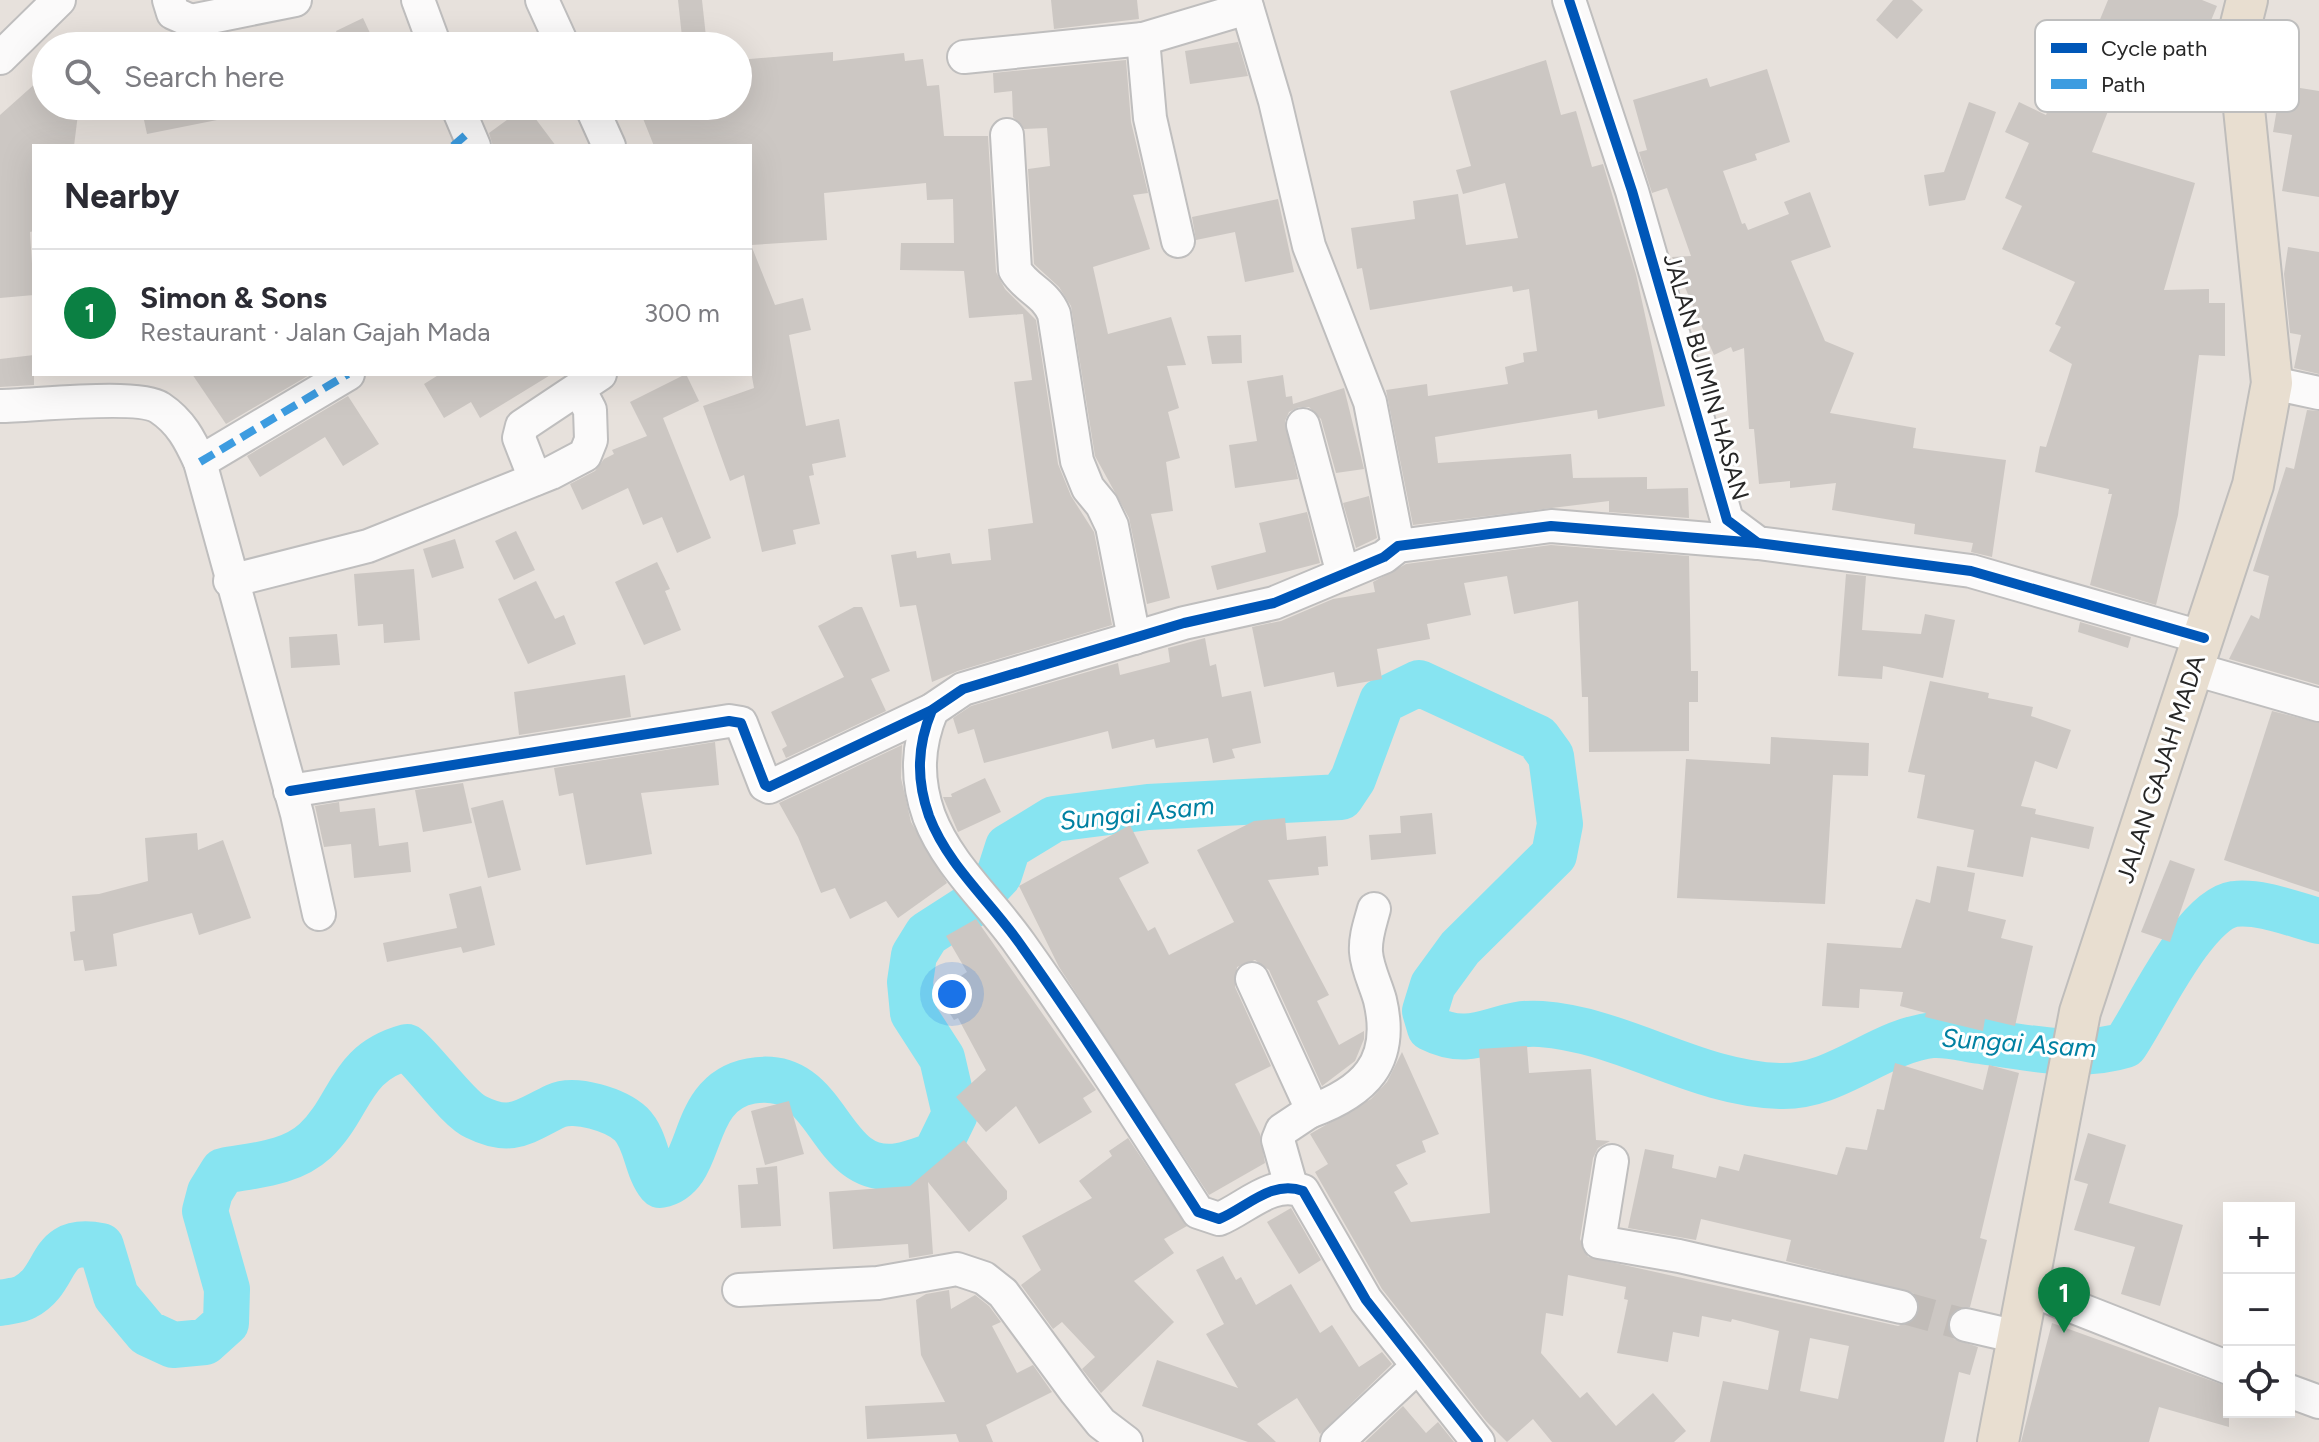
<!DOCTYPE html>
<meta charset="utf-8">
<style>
body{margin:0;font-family:Figtree,sans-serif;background:#f7f7f7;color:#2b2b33}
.controls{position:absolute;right:24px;bottom:24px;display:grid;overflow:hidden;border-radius:0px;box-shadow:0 8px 32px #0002}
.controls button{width:72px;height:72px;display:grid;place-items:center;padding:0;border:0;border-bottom:2px solid #e1e1e2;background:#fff;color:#2b2b33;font:40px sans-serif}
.you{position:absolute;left:952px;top:994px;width:28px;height:28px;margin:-20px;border:6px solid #fff;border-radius:50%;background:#1a73e8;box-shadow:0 0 0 12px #1a73e833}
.badge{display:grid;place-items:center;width:52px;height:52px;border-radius:50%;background:#0b8043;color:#fff;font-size:26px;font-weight:700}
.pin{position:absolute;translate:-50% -66px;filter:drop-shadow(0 2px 4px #0008)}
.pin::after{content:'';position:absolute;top:42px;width:28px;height:24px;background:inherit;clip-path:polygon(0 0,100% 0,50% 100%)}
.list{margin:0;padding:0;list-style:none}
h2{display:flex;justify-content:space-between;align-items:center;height:104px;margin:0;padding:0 32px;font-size:34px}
h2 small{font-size:26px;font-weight:400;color:#7c7c81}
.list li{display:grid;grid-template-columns:52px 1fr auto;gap:24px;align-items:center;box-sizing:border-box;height:128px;padding:0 32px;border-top:2px solid #e1e1e2}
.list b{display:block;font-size:30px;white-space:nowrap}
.list p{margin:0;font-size:26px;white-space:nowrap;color:#7c7c81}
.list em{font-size:26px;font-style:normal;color:#7c7c81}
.icon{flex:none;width:44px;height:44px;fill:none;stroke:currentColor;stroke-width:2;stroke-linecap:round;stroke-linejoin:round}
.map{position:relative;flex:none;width:2319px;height:1442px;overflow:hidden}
.search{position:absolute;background:#fff;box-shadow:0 8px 32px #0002;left:32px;top:32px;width:720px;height:88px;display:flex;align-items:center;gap:20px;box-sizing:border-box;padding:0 28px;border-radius:44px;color:#7c7c81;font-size:30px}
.panel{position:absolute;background:#fff;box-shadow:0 8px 32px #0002;left:32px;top:144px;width:720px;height:232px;border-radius:0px}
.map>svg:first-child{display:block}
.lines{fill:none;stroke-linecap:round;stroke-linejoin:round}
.river{stroke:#87e4f1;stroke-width:46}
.building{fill:#ccc7c3;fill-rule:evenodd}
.minor-tunnel{stroke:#c1bcb8;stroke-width:32;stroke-dasharray:32 16;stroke-linecap:butt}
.minor-casing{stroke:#bfbebe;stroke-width:36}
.major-casing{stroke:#bfbdbb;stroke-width:44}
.minor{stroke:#fbfafa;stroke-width:32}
.major{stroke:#e8ded0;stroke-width:40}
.quiet{stroke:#3d9ce0;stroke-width:8;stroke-dasharray:16 8;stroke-linecap:butt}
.cycleway-casing{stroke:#fff;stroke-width:15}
.cycleway{stroke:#0057b8;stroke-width:10}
.labels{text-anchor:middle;stroke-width:6;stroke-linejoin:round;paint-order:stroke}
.street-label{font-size:24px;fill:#272727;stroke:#fff}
.water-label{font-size:26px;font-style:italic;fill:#0181a2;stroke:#fff}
.key{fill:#fff;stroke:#bebebe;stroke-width:2}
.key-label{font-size:22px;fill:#272727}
</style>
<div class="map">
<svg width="2319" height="1442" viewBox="0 0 2319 1442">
<rect width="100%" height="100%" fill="#e7e1dc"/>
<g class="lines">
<path class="river" d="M0,1303C8,1301 18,1301 25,1297C61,1278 46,1235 101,1246L116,1296L147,1333L173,1345L205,1342L226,1323L227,1289L205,1211L210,1192L223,1171C254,1165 290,1164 315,1141C352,1106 348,1063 407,1047C426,1063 458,1109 476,1117C512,1135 524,1121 556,1106C575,1097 616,1110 631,1124C647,1140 646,1168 660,1185C707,1176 686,1093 751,1081C832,1066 825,1178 899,1166C911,1164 923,1159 935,1155L955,1114L942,1058L913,1013L910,982L914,955L927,934L969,907L999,875L1008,847L1054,819L1148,807L1341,797L1353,779L1382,701L1419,683L1538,738L1551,756L1560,824L1554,855L1460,948L1433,985L1425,1011L1430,1028C1475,1051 1497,1020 1541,1024C1624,1030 1696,1084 1780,1086C1836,1088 1879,1041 1933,1035C1948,1034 1966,1039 1981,1041C2027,1048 2080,1059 2125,1045C2147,1013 2194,910 2234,904C2262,901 2292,914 2319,921"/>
</g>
<g class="building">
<polygon points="678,0 702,0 707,46 683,46"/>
<polygon points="1051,0 1137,0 1139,19 1054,29"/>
<polygon points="1893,0 1912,0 1923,10 1897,39 1876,20"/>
<polygon points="2108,0 2202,0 2217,6 2205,35 2177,24 2159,68 2116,49 2099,96 2112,101 2092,152 2195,183 2164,290 2209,289 2209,303 2225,303 2225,356 2199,355 2178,515 2156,605 2090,585 2112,494 2108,494 2109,489 2035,472 2040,446 2046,447 2072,364 2049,351 2061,327 2055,324 2075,282 2002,249 2022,206 2005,198 2029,143 2005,132 2019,102 2046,115 2063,69 2048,63 2057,40 2087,51"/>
<polygon points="363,18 376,46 343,46 336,31"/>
<polygon points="1238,42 1248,76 1190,84 1185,51"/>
<polygon points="833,52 833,61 904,53 905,61 923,59 927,86 939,85 944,136 988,136 996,272 1005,289 1036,320 1058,464 1071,496 1094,532 1112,625 958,671 932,682 916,605 900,607 891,555 916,551 917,558 950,553 952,564 991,560 988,529 1033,523 1014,382 1032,380 1023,314 969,318 964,271 900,270 901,243 954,243 953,199 927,200 926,183 824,193 827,240 751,245 775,305 803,298 811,330 789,335 806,426 839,419 846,457 812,464 814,475 809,476 820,524 793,530 796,544 762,552 744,475 730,481 703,406 754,388 750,366 750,146 654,146 638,106 738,106 738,60"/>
<polygon points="1126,60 1131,122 1148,193 1133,195 1150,249 1093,267 1108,334 1171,317 1186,365 1167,366 1179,408 1168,412 1180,458 1166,462 1173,511 1151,514 1170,598 1147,604 1129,518 1095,456 1071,306 1059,287 1034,264 1028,169 1050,166 1047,128 1024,129 1013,117 1012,91 994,93 993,73"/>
<polygon points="1546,60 1561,115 1576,111 1592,167 1603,164 1636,274 1665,406 1598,419 1597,410 1435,437 1438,463 1571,454 1573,478 1647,477 1647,489 1688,488 1689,518 1609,512 1609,501 1413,525 1386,390 1427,384 1428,396 1508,384 1505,367 1524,362 1523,353 1537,351 1529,289 1513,292 1512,286 1370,310 1362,268 1357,269 1351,228 1415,219 1413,201 1458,194 1466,245 1518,238 1505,183 1463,194 1456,170 1471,166 1450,91"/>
<polygon points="1767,69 1790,142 1755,154 1757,160 1723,171 1742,224 1745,223 1748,230 1789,214 1784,202 1810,192 1831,247 1791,261 1825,341 1854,353 1830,413 1916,428 1913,448 2006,460 1992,557 1971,552 1973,543 1914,534 1915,524 1832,510 1836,483 1790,488 1790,481 1759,484 1754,429 1749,429 1744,348 1733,352 1731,347 1714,355 1672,257 1691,256 1667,188 1652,193 1639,152 1647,150 1633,100 1707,78 1710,87"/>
<polygon points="46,74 46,106 73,106 78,114 74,146 34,146 34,231 30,232 34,295 0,298 0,115"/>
<polygon points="2281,85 2319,91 2319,197 2282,191 2292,135 2273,132"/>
<polygon points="1969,102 1996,112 1965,200 1929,206 1924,175 1944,172"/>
<polygon points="141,106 236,106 237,116 147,134"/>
<polygon points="526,106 556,146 493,146 489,133"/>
<polygon points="1278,199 1294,272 1245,282 1235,232 1196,240 1192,217"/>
<polygon points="2288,247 2319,252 2319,374 2294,368 2301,335 2290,333 2284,274"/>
<polygon points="1241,335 1242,363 1212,364 1207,336"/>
<polygon points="34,355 34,385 0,387 0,359"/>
<polygon points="192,374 311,374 226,424"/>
<polygon points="440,374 552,374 480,418 471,402 444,418 424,384"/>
<polygon points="686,374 699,401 663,418 711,538 677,553 662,517 643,525 628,488 582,510 570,484 595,471 604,459 614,454 612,450 647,436 630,402"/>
<polygon points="1283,375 1286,397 1292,396 1293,404 1344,388 1364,469 1336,473 1321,419 1309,407 1299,407 1289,412 1285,421 1298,479 1235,488 1229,445 1257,441 1247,381"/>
<polygon points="348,396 379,444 343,466 325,437 260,477 247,456"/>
<polygon points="2307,410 2319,411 2319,685 2229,659 2251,615 2259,619 2269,576 2253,571 2286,467 2294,469"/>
<polygon points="1369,496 1377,538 1356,548 1343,503"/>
<polygon points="1307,512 1320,563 1217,590 1211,566 1266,552 1259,523"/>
<polygon points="516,531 535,570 514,580 495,541"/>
<polygon points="455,539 464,568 432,578 423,549"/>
<polygon points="1551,545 1689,556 1691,671 1698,671 1698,702 1689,702 1689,751 1589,752 1588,697 1582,697 1578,601 1514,614 1507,576 1464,583 1471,615 1427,624 1430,639 1377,649 1382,679 1337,687 1334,672 1264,687 1252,627 1281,621 1333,599 1375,592 1373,582 1406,564"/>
<polygon points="657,562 670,589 665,591 681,630 644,645 615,582"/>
<polygon points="414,569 420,640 384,643 383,624 358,626 354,574"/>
<polygon points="1846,574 1866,576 1862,630 1921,634 1925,614 1955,620 1943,678 1883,666 1882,679 1838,676"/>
<polygon points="536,581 555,619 564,615 576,644 528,664 498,599"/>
<polygon points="854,607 862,607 890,671 871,679 886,711 786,758 782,749 787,746 771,712 844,677 818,626"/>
<polygon points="2080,622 2131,637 2128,648 2078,632"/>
<polygon points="337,634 340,665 291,668 289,637"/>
<polygon points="1205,638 1210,666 1216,664 1222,697 1251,691 1261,743 1232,749 1235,758 1213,763 1208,738 1156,748 1154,739 1112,749 1108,731 984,763 974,729 958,734 953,718 971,706 1118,663 1120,675 1170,662 1168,648"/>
<polygon points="625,675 631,717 519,735 514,692"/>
<polygon points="1930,681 1989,693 1988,698 2033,707 2031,716 2071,730 2057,769 2035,761 2021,806 2036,809 2035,814 2094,827 2089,849 2031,837 2023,877 1967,867 1974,830 1917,818 1925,775 1908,772"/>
<polygon points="2272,711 2319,723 2319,892 2224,860"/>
<polygon points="1771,737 1869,743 1868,776 1833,775 1825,904 1677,898 1686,759 1770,764"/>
<polygon points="715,742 719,785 641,793 652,854 586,865 573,793 559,796 554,768"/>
<polygon points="902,745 901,778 911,822 947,883 898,918 886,901 850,919 835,888 821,893 798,837 779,803"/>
<polygon points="985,778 1001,812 958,832 943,797 952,797 951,794"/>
<polygon points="463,783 472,823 423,832 415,790"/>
<polygon points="503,800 521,870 488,878 471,808"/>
<polygon points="339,802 340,812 375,808 379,846 408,842 411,872 354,878 351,844 324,847 315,806"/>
<polygon points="1432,813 1436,854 1371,860 1369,835 1401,833 1400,816"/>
<polygon points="1285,818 1287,840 1326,836 1328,866 1318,867 1319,875 1268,880 1329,995 1317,1001 1339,1045 1364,1031 1364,1039 1355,1061 1322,1086 1269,970 1255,960 1237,967 1235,987 1271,1066 1235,1084 1260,1134 1265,1163 1209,1195 1059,967 1019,886 1130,825 1149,863 1119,878 1148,931 1155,927 1169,955 1234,922 1197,850 1254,821"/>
<polygon points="197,833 198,850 223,840 251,918 199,935 192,913 113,934 117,966 85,971 83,960 74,961 70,932 75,931 72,896 99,894 148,881 145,838"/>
<polygon points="2170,860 2195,869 2170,942 2141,932"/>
<polygon points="1937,866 1975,873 1968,911 2006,920 2001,938 2033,946 2015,1026 1985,1019 1983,1031 1925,1017 1926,1013 1900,1006 1903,992 1860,989 1859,1008 1822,1006 1827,943 1901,948 1916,899 1930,903"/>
<polygon points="481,886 495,945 463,953 461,947 387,962 383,943 457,928 449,894"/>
<polygon points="976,919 1096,1090 1083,1098 1092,1112 1039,1144 1016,1106 986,1132 956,1097 986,1070 958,1018 954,1020 936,992 967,972 946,936"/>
<path d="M1527,1046L1529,1073L1591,1069L1596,1140L1610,1141L1598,1148L1593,1158L1580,1239L1588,1257L1898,1326L1914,1320L1919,1312V1302L1913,1293L1786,1261L1791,1240L1701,1219L1696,1240L1628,1228L1645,1149L1674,1155L1672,1168L1716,1178L1719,1166L1739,1171L1744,1154L1837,1175L1846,1147L1867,1150L1877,1109L1884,1110L1895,1063L1983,1090L1989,1065L2019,1073L1980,1238L1987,1240L1970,1307L1953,1312L1947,1322L1954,1339L1978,1347L1970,1375L1959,1372L1944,1442H1710L1723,1381L1768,1390L1779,1331L1732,1319L1731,1322L1702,1316L1699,1337L1673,1332L1668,1362L1617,1353L1628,1300L1624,1299L1626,1287L1568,1275L1563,1316L1546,1313L1541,1353L1580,1398L1587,1392L1616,1426L1653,1393L1686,1431L1674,1442H1552L1533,1419L1507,1442L1486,1421L1382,1289L1315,1172L1328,1164L1310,1134L1371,1099L1387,1082L1402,1052L1439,1134L1422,1141L1426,1152L1396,1165L1408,1184L1394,1192L1411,1222L1490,1213L1479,1049ZM1810,1338L1849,1346L1838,1399L1800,1391Z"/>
<polygon points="789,1101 804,1154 765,1165 751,1111"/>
<polygon points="2088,1133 2126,1145 2109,1203 2183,1225 2160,1306 2121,1294 2135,1247 2074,1230 2088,1184 2074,1180"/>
<polygon points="1128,1138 1187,1226 1164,1239 1174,1253 1134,1281 1174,1322 1101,1393 1082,1369 1095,1357 1062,1322 1053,1329 1021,1285 1041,1270 1022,1236 1092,1198 1079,1181 1112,1156 1109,1151"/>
<polygon points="964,1140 1007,1191 1007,1199 969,1232 928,1182 933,1254 909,1258 908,1244 833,1249 829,1192 910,1186"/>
<polygon points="777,1166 781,1226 741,1228 738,1185 758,1184 756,1168"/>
<polygon points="1291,1208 1321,1260 1299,1274 1267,1222"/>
<polygon points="1223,1256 1236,1280 1241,1277 1256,1305 1291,1284 1320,1333 1332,1325 1359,1367 1382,1352 1392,1364 1320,1434 1297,1398 1257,1424 1276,1442 1248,1442 1142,1406 1157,1360 1238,1388 1206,1334 1224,1324 1196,1270"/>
<polygon points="949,1290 951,1309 975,1295 989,1306 1001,1322 992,1326 1017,1373 1033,1365 1052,1392 986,1425 993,1442 959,1442 956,1434 867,1439 865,1406 945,1402 921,1355 916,1300 926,1294"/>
<polygon points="2052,1323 2229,1387 2229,1427 2159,1407 2149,1442 2021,1442"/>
<polygon points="1403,1406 1426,1433 1438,1422 1454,1442 1365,1442"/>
</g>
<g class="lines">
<polyline class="minor-tunnel" points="1901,1307 1966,1325"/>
<defs>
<g id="minor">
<polyline points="169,0 173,13 191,21 295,0"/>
<polyline points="418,0 435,46"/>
<polyline points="542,0 563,46"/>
<polyline points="1245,0 1275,101 1309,246 1370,402 1398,546"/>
<polyline points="1569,0 1632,191 1727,520 1758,543 1971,571 2204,638"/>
<polyline points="1143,39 1150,118 1178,241"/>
<polyline points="964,57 1143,39 1247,8"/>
<polyline points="0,58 59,0"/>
<polyline points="457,106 474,146"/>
<polyline points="591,106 609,146"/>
<path d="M1007,135L1015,270C1026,289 1045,292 1054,314L1077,461L1088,488L1102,505L1112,526L1134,638"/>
<polyline points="2272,383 2319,393"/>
<path d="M0,406C32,406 138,393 160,408C181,422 190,440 200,462L297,814L319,914"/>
<polyline points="1303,425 1343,574"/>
<polyline points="200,462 348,374"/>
<polyline points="535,479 519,438 522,426 600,374"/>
<polyline points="230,581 368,546 551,473 585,455 591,440 590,410 580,391"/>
<polyline points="2194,669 2319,705"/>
<path d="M932,710C917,746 916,779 929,816C948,866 990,901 1020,944C1082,1031 1140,1122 1198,1212L1219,1219C1246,1208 1272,1179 1303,1191L1366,1300L1478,1442"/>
<polyline points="290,791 729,721 741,723 765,785 769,787 932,710 963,689 1184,623 1274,603 1384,557 1398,546 1551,526 1758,543"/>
<polyline points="1252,979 1309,1103 1309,1112 1282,1130 1278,1140 1291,1186"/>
<path d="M1309,1112C1364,1092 1395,1063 1380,1000C1376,985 1367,968 1366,952C1365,937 1370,924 1374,909"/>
<polyline points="1612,1161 1599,1242 1679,1256 1901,1307"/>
<polyline points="2028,1289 2229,1368"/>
<polyline points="739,1290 878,1283 957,1269 984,1278 1003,1293 1076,1392 1101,1423 1126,1442"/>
<polyline points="1966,1325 2018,1337"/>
<polyline points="2289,1391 2319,1402"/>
<polyline points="1337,1442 1417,1367"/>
</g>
<polyline id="major" points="1998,1442 2080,1012 2253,485 2272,383 2237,40 2247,0"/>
</defs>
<use href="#minor" class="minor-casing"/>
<use href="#major" class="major-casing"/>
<use href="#minor" class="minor"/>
<use href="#major" class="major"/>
<g class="quiet">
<polyline points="453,146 467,134"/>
<polyline points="200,462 348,374"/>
</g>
<defs>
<g id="cycleway">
<polyline points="1569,0 1632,191 1727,520 1758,543 1971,571 2204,638"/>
<path d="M932,710C917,746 916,779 929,816C948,866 990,901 1020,944C1082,1031 1140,1122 1198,1212L1219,1219C1246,1208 1272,1179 1303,1191L1366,1300L1478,1442"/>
<polyline points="290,791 729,721 741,723 765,785 769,787 932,710 963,689 1184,623 1274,603 1384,557 1398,546 1551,526 1758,543"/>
</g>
</defs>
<use href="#cycleway" class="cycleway-casing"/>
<use href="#cycleway" class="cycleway"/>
</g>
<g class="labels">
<g class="street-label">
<text transform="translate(1706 377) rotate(74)" y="8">JALAN BUIMIN HASAN</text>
<text transform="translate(2161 769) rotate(-72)" y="8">JALAN GAJAH MADA</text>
</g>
<g class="water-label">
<text transform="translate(1137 813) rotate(-6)" y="9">Sungai Asam</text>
<text transform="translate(2019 1043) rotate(4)" y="9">Sungai Asam</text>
</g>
</g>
<rect x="2035" y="20" width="264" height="92" rx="12" class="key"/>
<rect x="2051" y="43" width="36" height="10" fill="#0057b8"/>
<rect x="2051" y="79" width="36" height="10" fill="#3d9ce0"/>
<g class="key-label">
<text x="2101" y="56">Cycle path</text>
<text x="2101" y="92">Path</text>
</g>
</svg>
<div class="controls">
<button>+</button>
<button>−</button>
<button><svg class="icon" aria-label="locate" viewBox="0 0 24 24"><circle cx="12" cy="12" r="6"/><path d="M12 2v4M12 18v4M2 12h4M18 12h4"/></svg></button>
</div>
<div class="you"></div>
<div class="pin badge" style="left:2064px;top:1333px">1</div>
<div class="search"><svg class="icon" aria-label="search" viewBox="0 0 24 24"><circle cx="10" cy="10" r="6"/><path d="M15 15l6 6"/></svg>Search here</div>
<section class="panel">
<h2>Nearby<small></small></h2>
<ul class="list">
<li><span class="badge">1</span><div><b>Simon &amp; Sons</b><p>Restaurant · Jalan Gajah Mada</p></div><em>300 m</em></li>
</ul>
</section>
</div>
